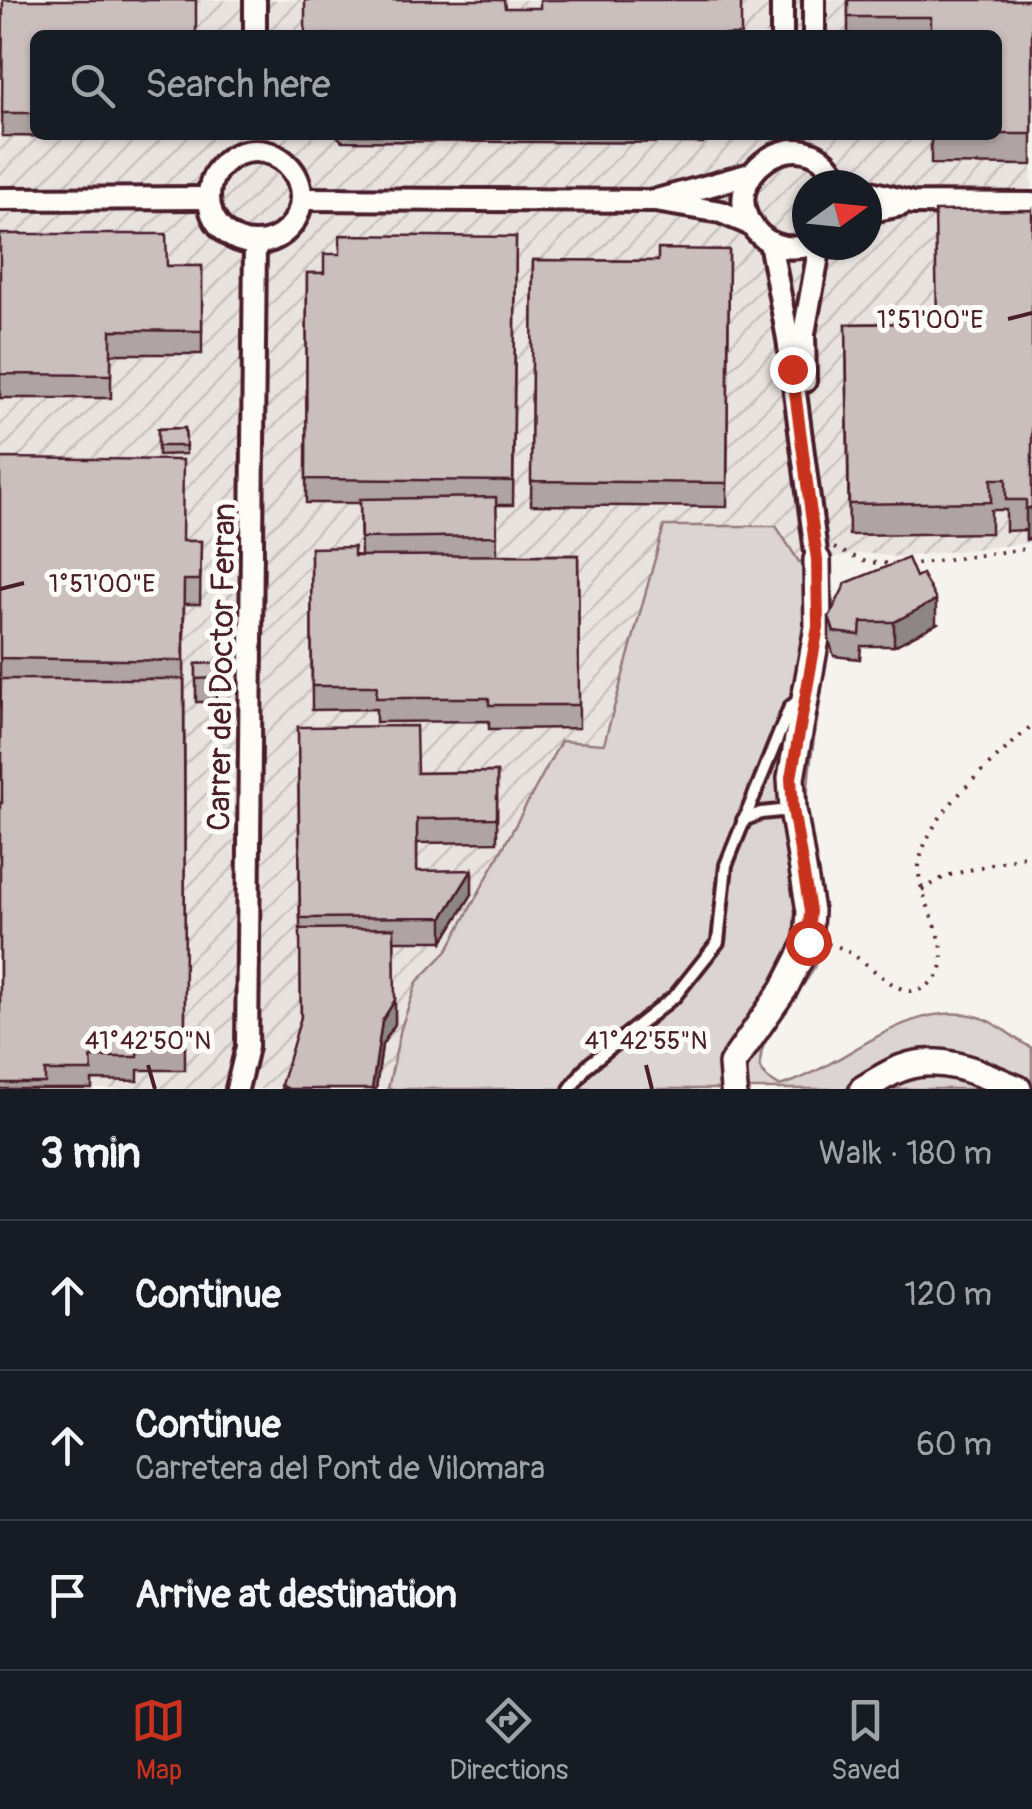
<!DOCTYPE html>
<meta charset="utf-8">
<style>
body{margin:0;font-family:Pangolin,sans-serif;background:#20242c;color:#f1f3f6}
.compass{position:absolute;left:792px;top:170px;width:90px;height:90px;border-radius:50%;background:#171b24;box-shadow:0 2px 8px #0004;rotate:75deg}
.stop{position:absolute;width:30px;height:30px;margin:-22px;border:8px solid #c8321e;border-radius:50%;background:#fff}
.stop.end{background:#c8321e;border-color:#fff;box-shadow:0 2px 10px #0008}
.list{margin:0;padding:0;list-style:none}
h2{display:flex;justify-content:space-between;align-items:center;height:130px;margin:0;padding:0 40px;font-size:42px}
h2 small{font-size:32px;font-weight:400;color:#9ea1a6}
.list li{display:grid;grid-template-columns:65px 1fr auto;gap:30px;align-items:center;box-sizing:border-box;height:150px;padding:0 40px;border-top:2px solid #363941}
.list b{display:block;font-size:38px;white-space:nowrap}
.list p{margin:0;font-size:32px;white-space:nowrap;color:#9ea1a6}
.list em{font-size:32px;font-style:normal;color:#9ea1a6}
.icon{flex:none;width:55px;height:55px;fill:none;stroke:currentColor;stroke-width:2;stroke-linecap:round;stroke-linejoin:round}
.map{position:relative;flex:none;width:1032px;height:1089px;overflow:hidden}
.search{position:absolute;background:#171b24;box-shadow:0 2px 8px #0004;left:30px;right:30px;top:30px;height:110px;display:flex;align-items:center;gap:25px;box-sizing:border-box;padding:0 35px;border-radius:15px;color:#9ea1a6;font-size:38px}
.sheet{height:580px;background:#171b24}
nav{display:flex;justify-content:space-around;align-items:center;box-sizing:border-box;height:140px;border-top:2px solid #363941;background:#171b24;font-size:28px;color:#9ea1a6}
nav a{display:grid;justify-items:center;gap:5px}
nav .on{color:#c8321e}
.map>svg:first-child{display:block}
.industrial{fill:url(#industrial-furrows);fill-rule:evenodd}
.green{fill:#dcd4d2;stroke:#937a7e;stroke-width:2.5}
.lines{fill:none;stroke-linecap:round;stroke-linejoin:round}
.service-casing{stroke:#4a1f2b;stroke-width:18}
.minor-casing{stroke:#4a1f2b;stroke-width:28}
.tertiary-casing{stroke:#4a1f2b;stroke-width:32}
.path{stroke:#4a1f2b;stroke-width:4;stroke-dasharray:2.5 8;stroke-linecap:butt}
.service{stroke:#fdfcf7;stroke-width:10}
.minor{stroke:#fdfcf7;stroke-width:20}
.tertiary{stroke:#fdfcf7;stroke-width:25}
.wall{fill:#afa4a3;stroke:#4a1f2b;stroke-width:2.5}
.shaded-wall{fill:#8e8685;stroke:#4a1f2b;stroke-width:2.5}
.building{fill:#cbbfbe;stroke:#4a1f2b;stroke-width:2.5}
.route{stroke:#c8321e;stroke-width:12}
.ticks{fill:none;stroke:#4a1f2b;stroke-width:4}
.labels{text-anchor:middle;stroke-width:10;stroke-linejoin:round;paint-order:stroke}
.street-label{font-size:32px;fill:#4a1f2b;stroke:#fdfcf7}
.ticks-label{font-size:25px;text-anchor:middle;fill:#4a1f2b;stroke:#fdfcf7;stroke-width:10;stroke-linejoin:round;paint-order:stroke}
</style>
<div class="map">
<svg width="1032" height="1089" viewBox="0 0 1032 1089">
<defs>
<pattern id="industrial-furrows" width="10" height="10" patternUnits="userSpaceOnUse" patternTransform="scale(2.5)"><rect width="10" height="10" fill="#e9e3e0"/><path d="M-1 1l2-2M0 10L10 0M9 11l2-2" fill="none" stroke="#c9c2c0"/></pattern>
</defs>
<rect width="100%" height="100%" fill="#f6f3ef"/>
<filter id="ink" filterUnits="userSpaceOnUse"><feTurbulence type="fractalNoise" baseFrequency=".01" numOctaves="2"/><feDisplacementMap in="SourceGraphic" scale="20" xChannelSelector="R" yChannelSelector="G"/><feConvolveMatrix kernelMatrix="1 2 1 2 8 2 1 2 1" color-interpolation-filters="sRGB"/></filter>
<g filter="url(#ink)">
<path class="industrial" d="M0,0H1032V543L898,557L862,553L799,562L665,526L603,744L561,741L447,951L417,982L401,1028L388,1089H0ZM35,35H997V135H35ZM807,185H867V245H807Z"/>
<path class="green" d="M664,526H776L799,562L832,557C830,598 828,640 823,680C818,726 805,771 808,818C810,861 830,903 821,947C812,994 759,1018 760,1068L767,1078L779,1086C845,1068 905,997 979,1017C997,1022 1015,1040 1032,1048V1089H388L401,1028L417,982L447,951L561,741L604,744Z"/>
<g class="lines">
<defs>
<g id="service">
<polyline points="743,820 761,813 790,810"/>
<polyline points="570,1089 587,1066 675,996 718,942 726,865 790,707 799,700"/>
</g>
<g id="minor">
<polyline points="255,0 255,35"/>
<polyline points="782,35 782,0"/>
<polyline points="814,35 814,0"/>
<circle cx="255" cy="197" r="46"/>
<polyline points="867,191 913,203 1032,204"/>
<polyline points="0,199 209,198"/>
<polyline points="301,199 655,201 721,212 752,225"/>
<polyline points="657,200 751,174"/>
<polyline points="867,212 901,205"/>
<polyline points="770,242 788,339 817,560"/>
<path d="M811,245C792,250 774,248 760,235C703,182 808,104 840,185"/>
<polyline points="805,381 804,333 820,245"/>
<polyline points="237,1089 247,1047 255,244"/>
</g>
<g id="tertiary">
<polyline points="734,1089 732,1064 784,989 808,942 810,911 793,809 791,778 818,627 817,560"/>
<path d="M863,1089C876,1082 890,1071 905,1067C944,1054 982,1074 1018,1089"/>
</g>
</defs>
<use href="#service" class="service-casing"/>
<use href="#minor" class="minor-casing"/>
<use href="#tertiary" class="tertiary-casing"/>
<g class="path">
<polyline points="834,548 866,562 896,564"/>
<polyline points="906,565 1032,548"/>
<polyline points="922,890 946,876 1032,854"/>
<path d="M828,944C858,948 890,993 913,991C920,991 928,986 933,981C962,952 916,903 919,866C925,813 995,761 1032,725"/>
</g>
<use href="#service" class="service"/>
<use href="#minor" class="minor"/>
<use href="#tertiary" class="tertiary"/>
</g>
<g class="wall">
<polygon points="3,0 35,35 35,135 155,135 155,138 2,136"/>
<polygon points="848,0 1032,0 1032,165 931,164 931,135 997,135 997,35 848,35"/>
<polygon points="336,135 711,135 703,143 342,141"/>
<polygon points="1032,210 1026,540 1026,530 1006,531 1006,510 991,510 991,533 849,535 846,324 936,323"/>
<polygon points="0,234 167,266 202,266 202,354 111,354 111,398 0,398"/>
<polygon points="516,237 513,505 496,505 497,555 578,555 579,728 489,729 489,721 376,722 376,709 312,710 311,548 361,556 360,503 306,503 307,273 324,273 340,254"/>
<polygon points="729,250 727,507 531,505 533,260 658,261"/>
<polygon points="185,428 186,454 158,455 158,429"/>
<polygon points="0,458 183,541 201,541 200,604 184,604 185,1070 138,1070 138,1081 92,1080 92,1089 0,1089 0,803 2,803 2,777 0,777"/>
<polygon points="829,617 936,624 894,646 861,646 860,659 834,656 829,640"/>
<polygon points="216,663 216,702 196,702 196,664"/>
<polygon points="298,727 417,773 497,772 497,842 417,843 417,871 472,894 443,941 394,941 395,1024 382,1045 376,1089 281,1089 301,1018"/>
</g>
<g class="shaded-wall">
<polygon points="1032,507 1032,538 1026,540 1026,509"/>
<polygon points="936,600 936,624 894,646 894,622"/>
<polygon points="472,870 472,894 443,941 443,917"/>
<polygon points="395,1000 395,1024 382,1045 376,1089 372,1089 382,1021"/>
</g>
<g class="building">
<polygon points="3,0 196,0 196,35 35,35 35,113 2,113"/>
<polygon points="305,0 504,0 505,8 540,8 540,0 741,0 741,35 305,35"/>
<polygon points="848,0 1032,0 1032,134 997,134 997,35 931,35 931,17 848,17"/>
<polygon points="1032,210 1032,507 1026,509 1026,500 1006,500 1006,479 991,479 991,502 849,504 846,324 937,323 935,211"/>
<polygon points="0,234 166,234 167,266 202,266 202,331 111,330 111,375 0,374"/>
<polygon points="340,235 516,237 513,481 306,479 307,273 324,273 324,254 340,254"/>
<polygon points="658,249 729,250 727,483 531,481 533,260 658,261"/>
<polygon points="185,428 186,446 158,446 158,429"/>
<polygon points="0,458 183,460 182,541 201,541 200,580 184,580 183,661 0,658"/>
<polygon points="496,497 497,536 361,538 360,499"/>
<polygon points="354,547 354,556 578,555 579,705 489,705 489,698 376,698 377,686 312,686 311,548"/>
<polygon points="908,558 916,577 922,574 936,600 894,622 861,622 860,635 834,632 829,617 846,583"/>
<polygon points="216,663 216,678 196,679 196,664"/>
<polygon points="1,679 184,679 185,1047 138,1047 138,1057 91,1057 92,1071 45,1071 45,1083 0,1083 0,803 2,803 2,753 0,753"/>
<polygon points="416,726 417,773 497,772 497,818 417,819 417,871 472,870 443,917 300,918 298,727"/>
<polygon points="394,928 395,1000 382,1021 372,1089 289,1089 281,1085 301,1017 300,929"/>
</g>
</g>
<g class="lines" filter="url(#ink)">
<polyline class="route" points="792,369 817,560 818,627 791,778 793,809 810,911 808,942"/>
</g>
<path class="ticks" d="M1008,319L1032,313M0,589L24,583M148,1065L155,1089M646,1065L652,1089"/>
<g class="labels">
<g class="street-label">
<text transform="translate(221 667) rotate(-89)" y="11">Carrer del Doctor Ferran</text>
</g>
</g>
<g class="ticks-label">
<text x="930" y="328">1°51'00"E</text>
<text x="102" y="592">1°51'00"E</text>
<text x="148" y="1049">41°42'50"N</text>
<text x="646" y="1049">41°42'55"N</text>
</g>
</svg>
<svg class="compass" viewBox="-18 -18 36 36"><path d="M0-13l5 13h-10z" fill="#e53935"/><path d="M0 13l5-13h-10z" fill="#9ea1a6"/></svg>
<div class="stop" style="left:808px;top:942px"></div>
<div class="stop end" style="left:792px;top:369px"></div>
<div class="search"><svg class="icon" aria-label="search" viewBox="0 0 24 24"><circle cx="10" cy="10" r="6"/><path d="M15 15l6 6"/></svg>Search here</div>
</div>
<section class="sheet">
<h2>3 min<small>Walk · 180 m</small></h2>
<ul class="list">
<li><svg class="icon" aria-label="ahead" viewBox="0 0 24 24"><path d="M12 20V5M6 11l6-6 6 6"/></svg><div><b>Continue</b></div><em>120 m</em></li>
<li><svg class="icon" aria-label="ahead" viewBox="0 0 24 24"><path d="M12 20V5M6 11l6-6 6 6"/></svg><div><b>Continue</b><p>Carretera del Pont de Vilomara</p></div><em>60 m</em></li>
<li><svg class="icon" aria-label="arrive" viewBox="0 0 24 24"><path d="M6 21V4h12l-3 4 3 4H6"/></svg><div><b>Arrive at destination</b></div></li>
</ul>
</section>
<nav>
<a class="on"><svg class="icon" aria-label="map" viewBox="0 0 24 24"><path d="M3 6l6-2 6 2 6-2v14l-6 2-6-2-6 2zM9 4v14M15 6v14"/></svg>Map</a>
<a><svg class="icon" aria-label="directions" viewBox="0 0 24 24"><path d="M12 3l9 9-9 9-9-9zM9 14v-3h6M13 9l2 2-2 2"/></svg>Directions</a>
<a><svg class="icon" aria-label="saved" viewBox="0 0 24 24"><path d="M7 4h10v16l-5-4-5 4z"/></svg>Saved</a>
</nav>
